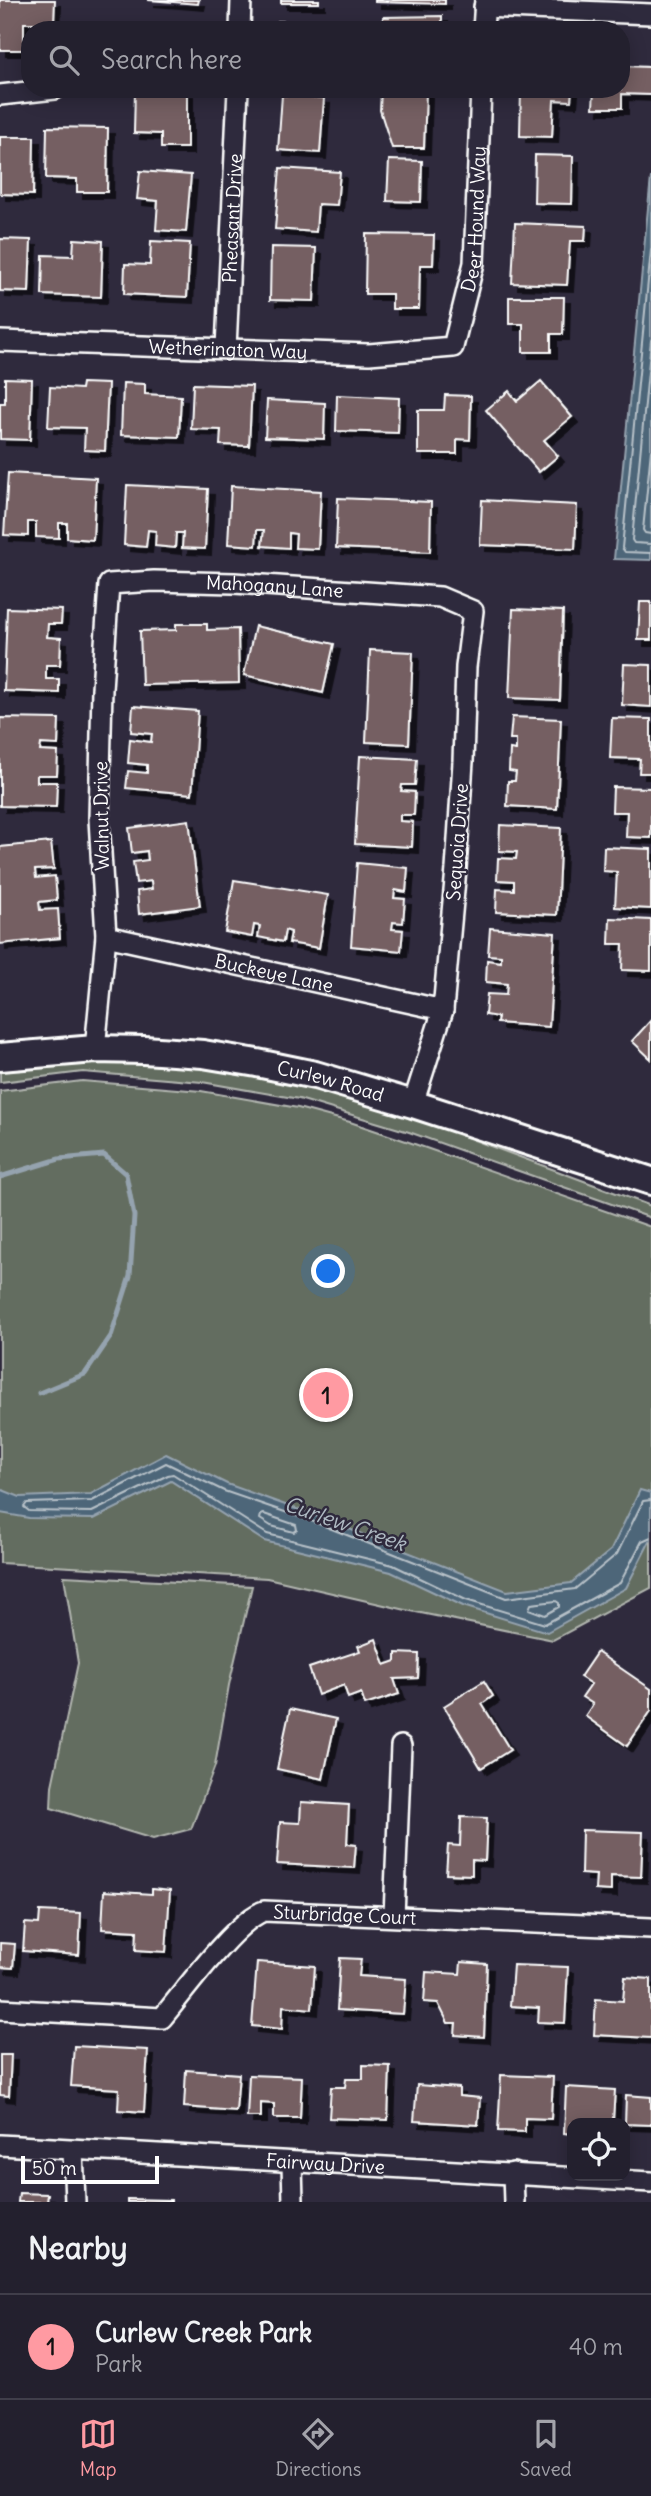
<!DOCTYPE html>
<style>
body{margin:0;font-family:Delius,sans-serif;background:#2f2d3a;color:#f1f3f6}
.controls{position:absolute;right:21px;bottom:21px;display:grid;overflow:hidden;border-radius:14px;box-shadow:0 4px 18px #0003}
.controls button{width:63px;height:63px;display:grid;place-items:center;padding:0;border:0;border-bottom:2px solid #403e4a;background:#23202e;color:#f1f3f6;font:35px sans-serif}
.scale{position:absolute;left:21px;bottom:18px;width:138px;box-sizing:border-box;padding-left:7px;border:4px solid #fff;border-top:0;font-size:19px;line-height:24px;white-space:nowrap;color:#fff;-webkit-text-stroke:5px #2f2a3d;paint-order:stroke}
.you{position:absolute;left:329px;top:1272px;width:24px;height:24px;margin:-18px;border:5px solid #fff;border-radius:50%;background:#1a73e8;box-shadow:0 0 0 10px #1a73e833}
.badge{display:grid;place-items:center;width:46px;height:46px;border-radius:50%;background:#ff9aa2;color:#111;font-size:23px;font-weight:700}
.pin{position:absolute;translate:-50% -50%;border:4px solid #fff;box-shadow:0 2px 7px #0006}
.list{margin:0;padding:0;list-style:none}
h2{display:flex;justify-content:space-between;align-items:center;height:91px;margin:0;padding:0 28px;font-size:30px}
h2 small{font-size:23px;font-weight:400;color:#a3a3aa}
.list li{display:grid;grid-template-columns:46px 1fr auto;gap:21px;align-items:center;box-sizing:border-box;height:105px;padding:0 28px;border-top:2px solid #403e4a}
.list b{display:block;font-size:26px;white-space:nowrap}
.list p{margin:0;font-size:23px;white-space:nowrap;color:#a3a3aa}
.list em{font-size:23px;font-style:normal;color:#a3a3aa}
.icon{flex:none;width:38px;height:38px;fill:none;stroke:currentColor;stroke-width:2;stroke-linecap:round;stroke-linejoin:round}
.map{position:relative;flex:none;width:651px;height:2202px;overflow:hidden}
.search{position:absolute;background:#23202e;box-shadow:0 4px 18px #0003;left:21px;right:21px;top:21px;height:77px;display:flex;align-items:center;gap:18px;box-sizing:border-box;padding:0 24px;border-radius:28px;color:#a3a3aa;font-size:26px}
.sheet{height:196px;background:#23202e}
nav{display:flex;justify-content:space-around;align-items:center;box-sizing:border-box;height:98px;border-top:2px solid #403e4a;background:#23202e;font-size:19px;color:#a3a3aa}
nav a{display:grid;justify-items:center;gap:4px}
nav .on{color:#ff9aa2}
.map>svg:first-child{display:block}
.green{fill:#646d60;stroke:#b2b6b0;stroke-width:2}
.water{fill:#4e6679;stroke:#95a3af;stroke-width:2}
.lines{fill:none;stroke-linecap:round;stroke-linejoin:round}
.shore{stroke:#b8c2c9;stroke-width:2}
.stream{stroke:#95a3af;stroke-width:5}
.building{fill:#745e62;stroke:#fff;stroke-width:2;filter:url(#shadow)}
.street-casing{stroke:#fff;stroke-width:24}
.secondary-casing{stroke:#fff;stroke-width:32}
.street{stroke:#2f2a3d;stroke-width:19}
.secondary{stroke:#2f2a3d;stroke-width:26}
.labels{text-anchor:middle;stroke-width:5;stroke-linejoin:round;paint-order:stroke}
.street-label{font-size:19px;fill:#fff;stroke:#2f2a3d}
.water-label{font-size:21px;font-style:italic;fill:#afbac3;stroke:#2f2a3d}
</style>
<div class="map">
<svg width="651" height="2202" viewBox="0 0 651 2202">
<defs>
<filter id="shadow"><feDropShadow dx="6" dy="6" stdDeviation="0" flood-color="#0009"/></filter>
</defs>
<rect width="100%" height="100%" fill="#2f2a3d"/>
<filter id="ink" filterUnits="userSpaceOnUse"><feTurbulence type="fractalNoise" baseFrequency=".0143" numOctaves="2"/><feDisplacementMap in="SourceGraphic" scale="14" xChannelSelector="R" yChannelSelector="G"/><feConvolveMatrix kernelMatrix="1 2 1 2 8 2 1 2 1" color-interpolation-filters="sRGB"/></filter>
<g filter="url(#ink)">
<g class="green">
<polygon points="95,1060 202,1065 323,1088 386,1107 651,1206 651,1218 409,1132 299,1099 202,1082 83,1072 0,1082 0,1068"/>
<polygon points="82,1081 201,1091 298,1108 350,1122 406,1141 651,1227 651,1588 553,1640 406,1610 267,1578 0,1563 0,1091"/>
<polygon points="64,1576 252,1586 229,1685 215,1766 191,1829 153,1839 51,1808 52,1786 78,1663"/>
</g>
<g class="water">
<polygon points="651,177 651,560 614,559"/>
<polygon points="166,1454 227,1484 316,1516 507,1591 571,1583 611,1550 640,1490 651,1493 651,1539 626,1588 547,1632 463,1606 391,1572 264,1541 171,1481 94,1519 29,1518 0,1513 0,1489 20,1497 91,1494"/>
</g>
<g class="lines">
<g class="shore">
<polyline points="651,250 622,548 625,552 651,553"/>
<polyline points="651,340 632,540 634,543 651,544"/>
<polyline points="651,450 643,530 645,533 651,534"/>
<polyline points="651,1500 643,1501 617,1554 575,1589 506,1598 314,1522 224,1491 166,1463 92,1501 27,1503 24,1507 29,1511 92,1512 168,1475 173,1474 267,1534 393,1565 466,1600 545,1624 620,1583 642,1541 651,1537"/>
<polygon points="264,1514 296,1525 297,1530 294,1532 271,1526 260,1519 261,1515"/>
<polygon points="556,1601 559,1603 559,1607 545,1615 529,1609 531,1604"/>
</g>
<polyline class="stream" points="0,1177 59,1159 104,1155 126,1174 134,1216 130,1276 111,1336 85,1374 39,1393"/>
</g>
<g class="building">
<polygon points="0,0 55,0 54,23 24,23 24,50 0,50"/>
<polygon points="148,0 199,0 198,4"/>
<rect x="281" y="0" width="38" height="3"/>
<polygon points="375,0 445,0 445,4 375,2"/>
<polygon points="442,16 442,30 383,30 383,17"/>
<polygon points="278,21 334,23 333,30 278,30"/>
<polygon points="621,53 622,66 651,67 651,95 622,94 622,108 593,108 594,89 621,89"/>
<polygon points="521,89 572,89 571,101 554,100 552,137 520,136"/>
<polygon points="135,90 187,91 187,148 161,148 161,134 134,133"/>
<polygon points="381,91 426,91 424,148 392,148 380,110"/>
<polygon points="282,95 324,98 320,153 278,150"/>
<polygon points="47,127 108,128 107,192 77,192 77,179 46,178"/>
<polygon points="0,137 34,137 33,195 0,194"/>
<polygon points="535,155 573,156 572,204 534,203"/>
<polygon points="389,160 422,161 421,202 387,201"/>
<polygon points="280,168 340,172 337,205 318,204 316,232 275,229"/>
<polygon points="140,171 191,175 186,232 156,230 158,201 137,199"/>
<polygon points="515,223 586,226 585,241 570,241 567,285 512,283"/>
<polygon points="366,234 434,235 433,265 420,265 419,309 392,309 392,294 365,294"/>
<polygon points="0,239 31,240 29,292 0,291"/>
<polygon points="74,239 103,241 101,297 42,295 43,255 73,256"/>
<polygon points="151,241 190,243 187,297 124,294 125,264 150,265"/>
<polygon points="271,247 316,248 314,301 270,300"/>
<polygon points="509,297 564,297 563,334 551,334 551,352 523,352 523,324 509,324"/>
<polygon points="5,378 32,379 30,440 0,439 0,403 5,403"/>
<polygon points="541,381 572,417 544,440 558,456 539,472 486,410 509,391 517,401"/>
<polygon points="82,383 108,384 105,451 84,450 85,428 48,427 50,387 81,389"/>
<polygon points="123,383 145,384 145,394 181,396 179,437 121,435"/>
<polygon points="193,384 252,386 249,446 220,445 221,430 191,429"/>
<polygon points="337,395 399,398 398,433 336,431"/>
<polygon points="445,395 471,396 470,440 457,439 457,454 418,454 418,410 444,410"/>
<polygon points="267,400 325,403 324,439 265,437"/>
<polygon points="8,473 96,478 93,540 67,538 67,523 59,523 59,538 36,537 36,522 28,522 28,536 4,535"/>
<polygon points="127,485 208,489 205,549 182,548 183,533 176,533 175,548 155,546 156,531 148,530 146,547 124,545"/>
<polygon points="231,486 321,491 318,549 295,548 296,534 289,533 289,548 262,546 264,530 257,530 256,546 228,544"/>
<polygon points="338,498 431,502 430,552 336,548"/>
<polygon points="482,500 577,505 575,549 480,545"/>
<polygon points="640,602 651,602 651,640 638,640"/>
<polygon points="7,608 62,610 61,624 48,624 47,637 61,638 60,665 46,665 46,679 59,679 59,693 4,691"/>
<polygon points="513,609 563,611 560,700 509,698"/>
<polygon points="176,624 207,624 207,630 238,629 239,683 142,685 140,631 176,630"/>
<polygon points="255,626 334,644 323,693 244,675"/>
<polygon points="370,650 413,652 409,744 366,742"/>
<polygon points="624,664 651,665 651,707 622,705"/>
<polygon points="133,706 198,711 192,794 126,788 128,771 147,773 147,765 128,763 130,739 151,742 152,734 131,732"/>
<polygon points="512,717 561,719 557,809 507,806 508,781 515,781 516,772 509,771 510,749 516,750 516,739 510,739"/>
<polygon points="0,718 59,719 58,745 41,744 40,751 58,752 57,775 37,775 37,782 57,782 56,807 0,806"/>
<polygon points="612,718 651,719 651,773 639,773 640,759 610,758"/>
<polygon points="360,756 417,759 415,785 402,785 401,791 415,792 414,815 400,815 400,821 413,822 412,847 355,844"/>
<polygon points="613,787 651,788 651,838 626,837 627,812 612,812"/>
<polygon points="189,820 200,906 139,914 137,891 152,889 151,881 136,883 133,862 148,860 147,851 132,853 129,828"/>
<polygon points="500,825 561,828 557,915 496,912 497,889 514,890 514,881 497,880 498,858 516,859 517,852 499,851"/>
<polygon points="51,842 54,869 35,870 36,878 55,876 57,900 39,902 40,910 58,909 60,938 0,944 0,847"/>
<polygon points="604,847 651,849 651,909 615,907 617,872 603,871"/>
<polygon points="357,863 408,868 406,892 395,890 394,898 405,899 403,923 393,922 392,929 403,930 401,951 351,946"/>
<polygon points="234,880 328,895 319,948 289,943 291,932 285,930 283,942 258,937 260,926 254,925 252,937 225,932"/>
<polygon points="610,918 651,920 651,971 622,970 623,944 609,944"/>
<polygon points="490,928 555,933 549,1027 497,1023 498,1017 485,1015 487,994 506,995 507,984 486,982 487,960 501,962 501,956 488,955"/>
<polygon points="651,1020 651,1059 632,1041"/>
<polygon points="376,1639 385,1665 396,1661 396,1653 419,1654 418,1678 394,1679 399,1694 365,1705 361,1693 348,1698 344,1685 318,1695 309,1668 360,1651 358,1646"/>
<polygon points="597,1652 651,1689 651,1711 627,1746 585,1716 593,1704 582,1697 591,1684 580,1677"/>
<polygon points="484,1681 493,1696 482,1704 510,1750 481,1768 444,1706"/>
<polygon points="290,1709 336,1719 323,1779 277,1769"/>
<polygon points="301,1802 349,1805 347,1844 356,1845 354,1868 277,1864 280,1822 300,1823"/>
<polygon points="461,1817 487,1818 485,1861 472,1860 472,1875 446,1874 448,1845 460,1846"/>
<polygon points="582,1830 643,1832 641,1877 611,1876 611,1891 595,1890 596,1875 581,1874"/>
<polygon points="152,1889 170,1891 166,1952 136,1950 137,1931 102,1929 104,1891 152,1894"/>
<polygon points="40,1911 81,1913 79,1955 23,1951 25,1923 39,1924"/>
<polygon points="0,1943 15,1944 13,1968 0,1967"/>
<polygon points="340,1958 361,1959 359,1976 406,1979 403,2014 337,2010"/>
<polygon points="257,1962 315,1966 312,2009 283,2006 282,2029 252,2026"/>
<polygon points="461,1962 487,1964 484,2037 455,2035 456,2023 448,2023 438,2003 424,2002 426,1972 460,1974"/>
<polygon points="513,1965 568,1967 565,2023 538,2022 539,2008 510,2006"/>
<polygon points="625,1977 651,1979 651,2038 594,2035 596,1999 623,2001"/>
<polygon points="74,2046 148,2050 144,2112 118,2110 119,2089 71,2086"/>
<polygon points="0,2055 11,2055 9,2096 0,2095"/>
<polygon points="363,2065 390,2066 388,2120 329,2118 331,2087 345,2087 346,2079 363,2079"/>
<polygon points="186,2070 239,2074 236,2111 184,2107"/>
<polygon points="249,2075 302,2077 300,2118 274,2118 274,2104 261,2103 261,2117 247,2117"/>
<polygon points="501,2075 553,2077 551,2119 525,2118 525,2132 498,2131"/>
<polygon points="417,2085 459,2088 459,2096 480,2098 478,2125 414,2121"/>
<polygon points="566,2087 615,2090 613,2120 601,2120 601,2123 572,2123 572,2134 564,2133"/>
<polygon points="626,2095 651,2097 651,2125 625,2124"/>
<polygon points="19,2193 48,2194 47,2202 18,2202"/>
<polygon points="127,2199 171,2200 171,2202 127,2202"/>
</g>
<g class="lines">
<defs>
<g id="street">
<polyline points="484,7 651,14"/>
<polyline points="240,30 241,0"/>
<polyline points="483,30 485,0"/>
<polyline points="0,95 55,89"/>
<path id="s1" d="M0,341L369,354L453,347L474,263L481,89"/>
<path id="s2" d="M226,348L238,89"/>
<path id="s3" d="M106,936L443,1010"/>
<path id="s4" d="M95,1049L106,936L99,819L102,689L109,584L154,581L234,583L440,597L473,611L466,667L463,762L456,869L443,1010L413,1104"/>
<polyline points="394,1916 401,1746"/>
<path id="s5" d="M0,2009L162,2018C184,1992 235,1921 264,1911L651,1928"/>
<path id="s6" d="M0,2145L651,2182"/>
<polyline points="73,2150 75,2202"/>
<polyline points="292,2163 293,2202"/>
<polyline points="513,2173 514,2202"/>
</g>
<g id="secondary">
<path id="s7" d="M0,1057L95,1049L144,1050L203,1054L257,1063L315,1075L413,1104L651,1181"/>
</g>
</defs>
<use href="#street" class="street-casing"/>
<use href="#secondary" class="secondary-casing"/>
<use href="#street" class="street"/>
<use href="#secondary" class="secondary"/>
</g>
</g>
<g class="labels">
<g class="street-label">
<text dy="7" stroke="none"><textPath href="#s2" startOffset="130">Pheasant Drive</textPath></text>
<text dy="7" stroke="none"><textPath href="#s1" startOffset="584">Deer Hound Way</textPath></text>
<text dy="7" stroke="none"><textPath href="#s1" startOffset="228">Wetherington Way</textPath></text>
<text dy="7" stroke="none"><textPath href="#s4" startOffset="632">Mahogany Lane</textPath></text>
<text transform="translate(101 816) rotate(-91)" y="7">Walnut Drive</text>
<text transform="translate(457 842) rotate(-86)" y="7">Sequoia Drive</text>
<text dy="7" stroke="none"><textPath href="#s3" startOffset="172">Buckeye Lane</textPath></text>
<text dy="7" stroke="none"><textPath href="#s7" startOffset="334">Curlew Road</textPath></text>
<text dy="7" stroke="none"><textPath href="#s5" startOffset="392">Sturbridge Court</textPath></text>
<text dy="7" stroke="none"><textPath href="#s6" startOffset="326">Fairway Drive</textPath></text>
</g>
<g class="water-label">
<text transform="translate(345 1524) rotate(19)" y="7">Curlew Creek</text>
</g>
</g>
</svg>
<div class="controls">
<button><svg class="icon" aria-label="locate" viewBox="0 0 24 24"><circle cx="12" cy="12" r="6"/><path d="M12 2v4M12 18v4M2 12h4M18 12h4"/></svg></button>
</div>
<div class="scale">50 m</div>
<div class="you"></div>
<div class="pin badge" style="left:326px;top:1395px">1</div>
<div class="search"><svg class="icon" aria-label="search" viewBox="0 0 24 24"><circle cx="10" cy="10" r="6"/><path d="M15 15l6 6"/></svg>Search here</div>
</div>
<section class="sheet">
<h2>Nearby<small></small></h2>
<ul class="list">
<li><span class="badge">1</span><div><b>Curlew Creek Park</b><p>Park</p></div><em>40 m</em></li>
</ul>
</section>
<nav>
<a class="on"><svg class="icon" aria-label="map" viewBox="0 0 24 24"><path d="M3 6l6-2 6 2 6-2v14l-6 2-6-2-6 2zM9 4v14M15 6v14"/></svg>Map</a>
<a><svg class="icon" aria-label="directions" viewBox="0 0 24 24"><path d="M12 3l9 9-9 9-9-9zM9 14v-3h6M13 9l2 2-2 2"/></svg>Directions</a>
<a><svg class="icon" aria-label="saved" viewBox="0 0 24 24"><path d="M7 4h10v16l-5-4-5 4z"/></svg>Saved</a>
</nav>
